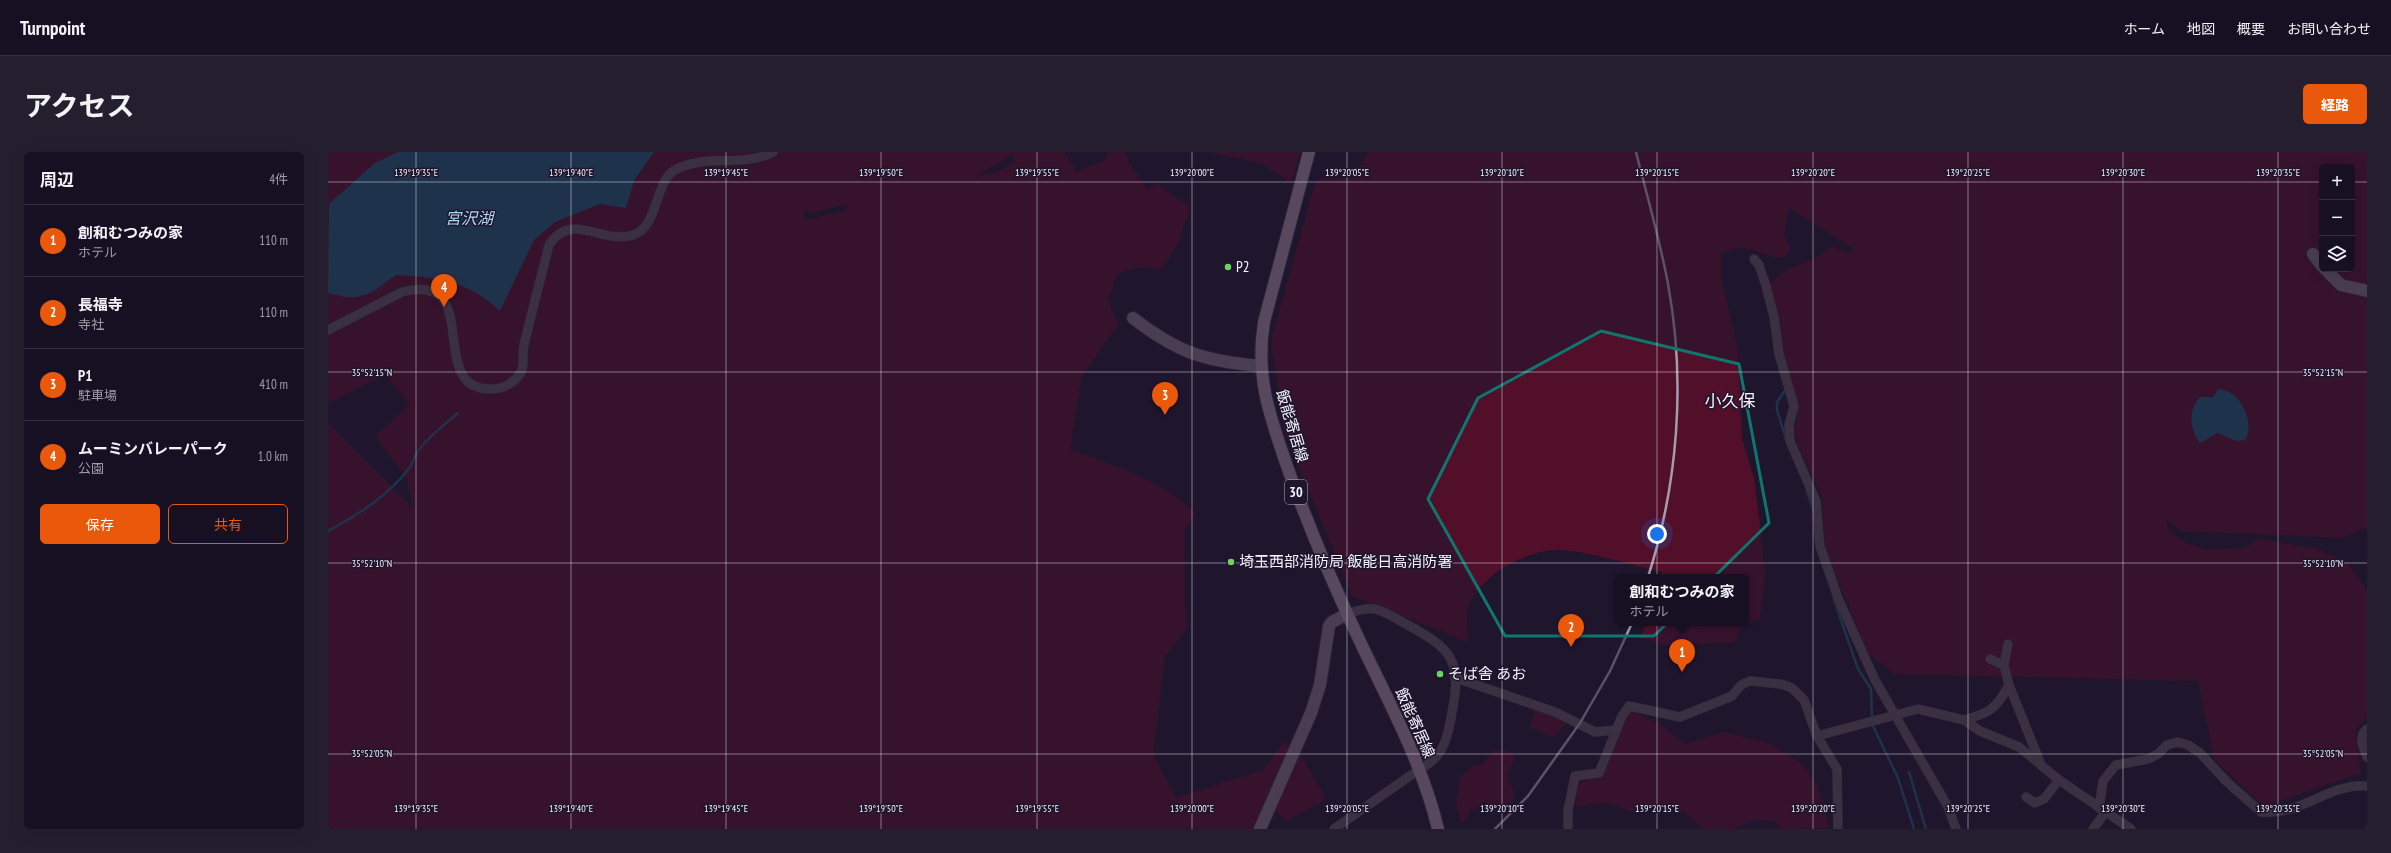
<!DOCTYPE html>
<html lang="ja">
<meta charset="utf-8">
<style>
body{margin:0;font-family:"PT Sans Narrow","Noto Sans JP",sans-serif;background:#241e2f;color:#f1f3f6}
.controls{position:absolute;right:12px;top:12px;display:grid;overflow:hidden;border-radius:6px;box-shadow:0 4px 16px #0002}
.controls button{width:36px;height:36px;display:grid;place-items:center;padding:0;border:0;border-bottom:1px solid #363040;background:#171022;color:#f1f3f6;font:20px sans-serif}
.you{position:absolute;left:1329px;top:382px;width:14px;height:14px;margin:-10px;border:3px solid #fff;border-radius:50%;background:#1a73e8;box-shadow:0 0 0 6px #1a73e833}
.badge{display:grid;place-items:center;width:26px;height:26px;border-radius:50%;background:#ea580c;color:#fff;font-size:13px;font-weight:700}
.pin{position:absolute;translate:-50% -33px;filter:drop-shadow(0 1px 2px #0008)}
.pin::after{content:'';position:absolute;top:21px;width:14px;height:12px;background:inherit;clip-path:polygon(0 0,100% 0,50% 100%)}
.popup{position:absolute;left:1287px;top:422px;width:134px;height:52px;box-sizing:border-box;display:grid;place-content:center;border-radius:6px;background:#171022;filter:drop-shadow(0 1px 3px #0005);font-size:13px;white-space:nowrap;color:#9e9da5}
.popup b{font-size:15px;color:#f1f3f6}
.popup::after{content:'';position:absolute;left:50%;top:100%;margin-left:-8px;border:8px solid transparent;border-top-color:#171022}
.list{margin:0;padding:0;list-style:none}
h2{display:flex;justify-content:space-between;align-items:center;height:52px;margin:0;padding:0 16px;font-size:17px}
h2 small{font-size:13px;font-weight:400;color:#9e9da5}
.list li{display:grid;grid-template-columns:26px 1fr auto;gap:12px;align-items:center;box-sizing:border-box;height:72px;padding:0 16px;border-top:1px solid #363040}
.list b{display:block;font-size:15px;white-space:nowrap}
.list p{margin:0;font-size:13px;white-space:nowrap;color:#9e9da5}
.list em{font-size:13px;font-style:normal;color:#9e9da5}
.actions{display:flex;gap:8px;padding:12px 16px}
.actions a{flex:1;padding:9px 0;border:1px solid #ea580c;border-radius:6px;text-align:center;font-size:14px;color:#ea580c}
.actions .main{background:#ea580c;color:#fff}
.icon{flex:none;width:22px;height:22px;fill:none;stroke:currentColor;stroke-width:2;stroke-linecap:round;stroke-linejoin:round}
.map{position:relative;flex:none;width:2039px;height:677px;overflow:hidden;border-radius:6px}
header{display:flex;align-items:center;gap:24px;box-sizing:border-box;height:56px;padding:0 20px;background:#171022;border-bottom:1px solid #363040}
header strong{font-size:19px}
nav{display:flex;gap:22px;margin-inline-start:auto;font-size:14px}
.intro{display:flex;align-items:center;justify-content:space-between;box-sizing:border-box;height:96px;padding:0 24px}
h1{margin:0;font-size:28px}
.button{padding:10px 18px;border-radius:6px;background:#ea580c;color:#fff;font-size:14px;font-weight:700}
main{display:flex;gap:24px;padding:0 24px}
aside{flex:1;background:#171022;border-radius:6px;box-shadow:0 4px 16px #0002}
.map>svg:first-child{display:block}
.green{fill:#520f2a;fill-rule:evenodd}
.water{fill:#205470}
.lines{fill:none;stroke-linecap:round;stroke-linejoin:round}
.stream{stroke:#205470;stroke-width:2.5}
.street-casing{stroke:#393147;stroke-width:10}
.secondary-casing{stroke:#393147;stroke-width:14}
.primary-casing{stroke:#393147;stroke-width:14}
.street{stroke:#5b505a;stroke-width:9}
.secondary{stroke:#7f6e7d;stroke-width:12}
.primary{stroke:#9b8598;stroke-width:12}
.rail{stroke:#a39dad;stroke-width:2.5}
.marked{fill:none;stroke:#0f766e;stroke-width:3;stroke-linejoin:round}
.ticks{fill:none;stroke:#f6f3fd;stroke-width:1;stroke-opacity:0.45}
.poi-dot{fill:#6dd361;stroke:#1f162e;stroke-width:1.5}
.labels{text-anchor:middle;stroke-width:3;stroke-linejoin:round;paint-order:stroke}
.shield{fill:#1f162e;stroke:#b6b1bf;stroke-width:1}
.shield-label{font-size:14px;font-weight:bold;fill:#f6f3fd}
.poi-label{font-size:15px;fill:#f6f3fd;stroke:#1f162e;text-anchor:start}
.street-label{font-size:15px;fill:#f6f3fd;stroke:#1f162e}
.water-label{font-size:16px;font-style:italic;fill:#aad6f1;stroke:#1f162e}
.quarter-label{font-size:17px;fill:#f6f3fd;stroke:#1f162e}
.ticks-label{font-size:10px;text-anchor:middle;fill:#f6f3fd;stroke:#1f162e;stroke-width:3;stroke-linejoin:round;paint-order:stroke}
</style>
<header>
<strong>Turnpoint</strong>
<nav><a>ホーム</a><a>地図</a><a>概要</a><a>お問い合わせ</a></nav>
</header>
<div class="intro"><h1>アクセス</h1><a class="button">経路</a></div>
<main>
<aside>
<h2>周辺<small>4件</small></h2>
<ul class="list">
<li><span class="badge">1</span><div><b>創和むつみの家</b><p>ホテル</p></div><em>110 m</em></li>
<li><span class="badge">2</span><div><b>長福寺</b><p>寺社</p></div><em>110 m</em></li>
<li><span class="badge">3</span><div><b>P1</b><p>駐車場</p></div><em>410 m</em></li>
<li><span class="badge">4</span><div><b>ムーミンバレーパーク</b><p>公園</p></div><em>1.0 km</em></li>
</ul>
<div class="actions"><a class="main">保存</a><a>共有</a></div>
</aside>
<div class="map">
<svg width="2039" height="677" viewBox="0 0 2039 677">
<rect width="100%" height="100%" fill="#1f162e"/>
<g class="green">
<path d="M0,0H164L220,77L227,70L272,52L298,56L306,29L326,0H736L748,20L777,8L780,0H798L800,9L820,38L829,32L860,54L862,58L851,89L834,117L811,115L789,122L780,147L790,173L754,224L742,297C785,314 833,327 867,361L856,381L858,477L837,504L826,596L827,607L848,646L935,618L956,590L971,599L998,648L959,669L948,659L930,677H0V271L85,356L79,327L47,284L82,252L57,223L0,251ZM684,3L687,10L667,21L647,25ZM521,52L519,58L478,68L475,57L483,61Z"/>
<polygon points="880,0 972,0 963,31 935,12"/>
<path d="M1040,0H2039V375L2014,386L1852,379L1838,367L1842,380L1858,391L1878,398L1916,396L1931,387L1986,396L2019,410L2039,439V567L2027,577L2033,621L1935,654L1886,607L1870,529L1568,522L1540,502L1497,396L1494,345L1470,294L1466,277L1470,266L1469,249L1435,138L1458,118L1485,107L1505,94L1520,101L1527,98L1461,56L1456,84L1463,96L1457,105C1440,108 1427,95 1410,96C1405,96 1399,99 1394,101V129L1410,197L1414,287L1426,326L1433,382L1437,424L1432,466L1413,475L1407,490L1337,493L1313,486L1318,471H1418V425H1333L1334,420C1304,413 1266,401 1236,398C1203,395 1153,422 1141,454C1137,463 1140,480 1140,490L1024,444L956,278L943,189L988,27L1025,26ZM1994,15H2024V117H1994Z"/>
<polygon points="1207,556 1236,567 1238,571 1225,585 1202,575"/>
<polygon points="1303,558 1331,571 1344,583 1358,592 1395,580 1441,591 1473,611 1489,633 1501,672 1500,676 1452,677 1448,670 1427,668 1406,677 1375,677 1358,661 1337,653 1304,660 1278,650 1248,655 1249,631 1270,625"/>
<polygon points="1165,598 1181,599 1187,604 1179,625 1187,642 1184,649 1172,660 1155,649 1146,659 1143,657 1139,667 1133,670 1128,652 1132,625 1146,613 1155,613"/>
</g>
<g class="water">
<path d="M70,0H326L306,29L298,56L272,52L227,70L206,88L172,159C141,129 109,125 68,123C42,142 34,151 0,141L1,52L47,11Z"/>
<path d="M1890,237C1911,237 1927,269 1918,287C1907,293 1899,283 1889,281L1872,291C1862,280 1859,255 1873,245H1885Z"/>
</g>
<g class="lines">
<g class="stream">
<polyline points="1458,237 1449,250 1449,258 1458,287"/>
<polyline points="1479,340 1484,354"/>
<polyline points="1486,377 1488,392"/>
<path d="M0,379C29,363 62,343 82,315C85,310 87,304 90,299C101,284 116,273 130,261"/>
<polyline points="1506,448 1530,517 1543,537 1544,567"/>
<polyline points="1544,572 1570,626 1586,677"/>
<polyline points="1581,620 1598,677"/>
</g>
<defs>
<g id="street">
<polyline points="1426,107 1431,113 1438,134 1446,165 1451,202 1466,254 1461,273 1462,289 1488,349 1492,394 1510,446 1547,528 1620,655 1628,677"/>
<path d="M0,178L74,140C158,119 96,238 163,237C175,237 187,231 193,220C197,212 194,201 196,193C204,159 213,126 221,93C244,58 274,93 305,83C331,75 326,30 347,18C377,1 415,16 445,0"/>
<polyline points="1680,492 1676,513 1681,533 1712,610"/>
<polyline points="1662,507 1676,513"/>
<polyline points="1128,526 1227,560 1267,580 1288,578"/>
<path d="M1636,568C1662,561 1668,557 1681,533"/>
<path d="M2039,577C2030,584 2035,596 2039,605"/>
<polyline points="1489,584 1590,557 1636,568 1652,579 1691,595 1731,628 1803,677"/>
<polyline points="1698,645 1707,651 1716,647 1731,628"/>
<path d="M1771,656L1775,629L1788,613L1820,607L1830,602L1839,593L1850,590L1860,593L1872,601L1899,630L1933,660C1977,663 2000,631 2039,634"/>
<path d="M1006,677C1029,661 1052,645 1076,628C1087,620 1104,612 1112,600C1119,589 1122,573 1124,560C1135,507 1122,496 1078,472C1052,458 1048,451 1019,462"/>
<polyline points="1240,677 1240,658 1247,624 1271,621 1294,564 1301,554 1352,565 1404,544 1413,533 1422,529 1453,532 1464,536 1476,548 1489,584 1509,617 1510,677"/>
<polyline points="1765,677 1777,661"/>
</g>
<g id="secondary">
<polyline points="1985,102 1994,114"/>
<polyline points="1997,117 2013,133 2039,139"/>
<path d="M805,166C850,201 876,209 933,214"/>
<polyline points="932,677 983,561 992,533 1001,474 1004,470 1019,462"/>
</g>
<path id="primary" d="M981,0L936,170C927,225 942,265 960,317C982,379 1008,439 1036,498C1064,556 1095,614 1110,677"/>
</defs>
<use href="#street" class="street-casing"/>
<use href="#secondary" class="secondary-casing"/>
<use href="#primary" class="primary-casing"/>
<use href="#street" class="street"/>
<use href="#secondary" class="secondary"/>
<use href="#primary" class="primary"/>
<g class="rail">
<path d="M1308,0C1319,44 1332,88 1340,132C1358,229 1350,332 1320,425"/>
<polyline points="1167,677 1200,644 1252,571 1282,519 1304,471"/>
</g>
</g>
<path d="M0 0H2039V677H0ZM1273,179L1411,212L1441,371L1326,484H1177L1100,347L1150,246Z" fill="#1f162e" fill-opacity=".55" fill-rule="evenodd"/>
<path class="marked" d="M1273,179L1411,212L1441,371L1326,484H1177L1100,347L1150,246Z"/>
<path class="ticks" d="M88,0V677M243,0V677M398,0V677M553,0V677M709,0V677M864,0V677M1019,0V677M1174,0V677M1329,0V677M1485,0V677M1640,0V677M1795,0V677M1950,0V677M0,30H1994M2024,30H2039M0,220H2039M0,411H2039M0,602H2039"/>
<g class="poi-dot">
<circle cx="900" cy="115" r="4"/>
<circle cx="903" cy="410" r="4"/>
<circle cx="1112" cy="522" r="4"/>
</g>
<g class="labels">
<rect class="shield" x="957" y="328" width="22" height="24" rx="3"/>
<g class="shield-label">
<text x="968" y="345">30</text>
</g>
<g class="poi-label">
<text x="908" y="120">P2</text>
<text x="911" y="415">埼玉西部消防局 飯能日高消防署</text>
<text x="1120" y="527">そば舎 あお</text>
</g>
<g class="street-label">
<text transform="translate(964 274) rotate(73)" y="5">飯能寄居線</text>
<text transform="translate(1087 571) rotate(66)" y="5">飯能寄居線</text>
</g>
<g class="water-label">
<text x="141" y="72">宮沢湖</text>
</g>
<g class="quarter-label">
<text x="1402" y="255">小久保</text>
</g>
</g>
<g class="ticks-label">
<text x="88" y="24">139°19'35"E</text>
<text x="243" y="24">139°19'40"E</text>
<text x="398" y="24">139°19'45"E</text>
<text x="553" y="24">139°19'50"E</text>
<text x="709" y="24">139°19'55"E</text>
<text x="864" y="24">139°20'00"E</text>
<text x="1019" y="24">139°20'05"E</text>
<text x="1174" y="24">139°20'10"E</text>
<text x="1329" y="24">139°20'15"E</text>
<text x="1485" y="24">139°20'20"E</text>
<text x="1640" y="24">139°20'25"E</text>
<text x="1795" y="24">139°20'30"E</text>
<text x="1950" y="24">139°20'35"E</text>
<text x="44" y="224">35°52'15"N</text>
<text x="1995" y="224">35°52'15"N</text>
<text x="44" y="415">35°52'10"N</text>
<text x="1995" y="415">35°52'10"N</text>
<text x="44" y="605">35°52'05"N</text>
<text x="1995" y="605">35°52'05"N</text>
<text x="88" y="660">139°19'35"E</text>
<text x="243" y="660">139°19'40"E</text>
<text x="398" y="660">139°19'45"E</text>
<text x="553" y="660">139°19'50"E</text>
<text x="709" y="660">139°19'55"E</text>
<text x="864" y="660">139°20'00"E</text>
<text x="1019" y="660">139°20'05"E</text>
<text x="1174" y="660">139°20'10"E</text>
<text x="1329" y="660">139°20'15"E</text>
<text x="1485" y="660">139°20'20"E</text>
<text x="1640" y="660">139°20'25"E</text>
<text x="1795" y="660">139°20'30"E</text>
<text x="1950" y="660">139°20'35"E</text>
</g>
</svg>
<div class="controls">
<button>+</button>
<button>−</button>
<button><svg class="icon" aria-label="layers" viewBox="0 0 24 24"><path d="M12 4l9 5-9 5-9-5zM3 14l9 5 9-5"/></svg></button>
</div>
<div class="you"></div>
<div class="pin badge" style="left:1354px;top:520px">1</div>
<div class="popup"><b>創和むつみの家</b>ホテル</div>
<div class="pin badge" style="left:1243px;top:495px">2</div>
<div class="pin badge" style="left:837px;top:263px">3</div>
<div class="pin badge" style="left:116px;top:155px">4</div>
</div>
</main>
